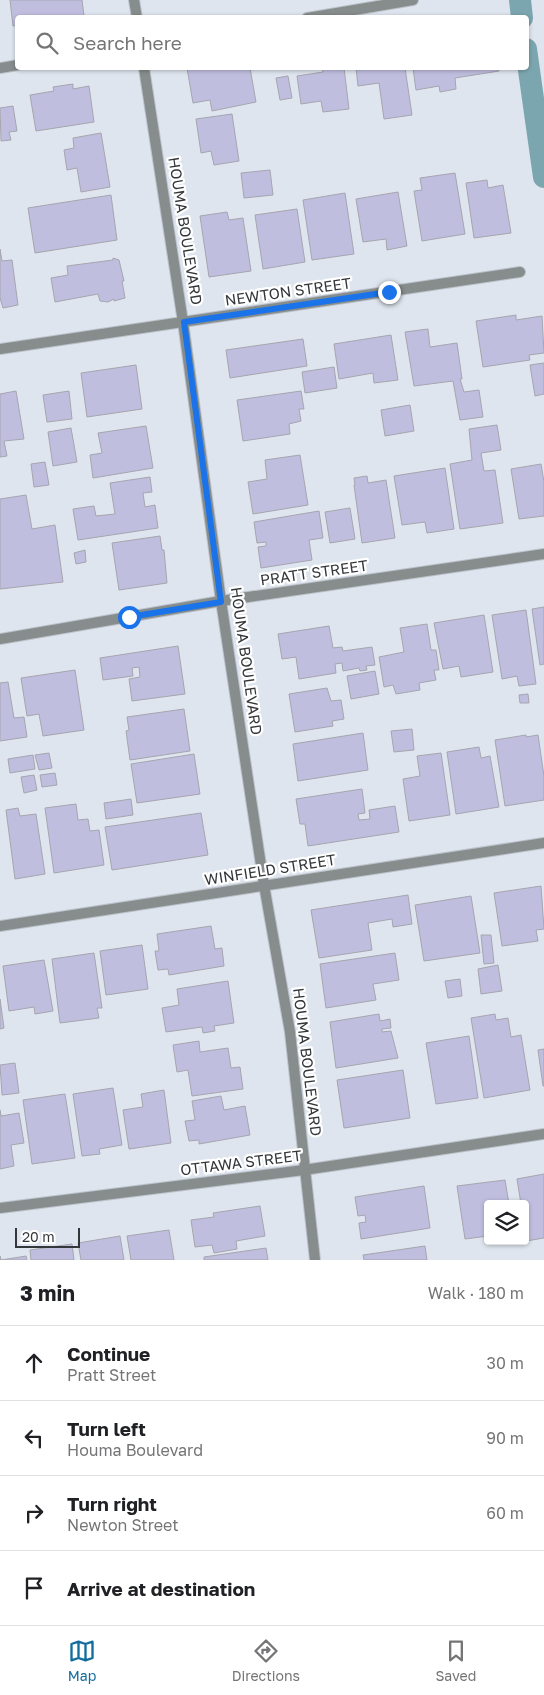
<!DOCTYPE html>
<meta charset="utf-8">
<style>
body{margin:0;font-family:"Golos Text",sans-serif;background:#f2f2f2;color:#202124}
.controls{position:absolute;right:15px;bottom:15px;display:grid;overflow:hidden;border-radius:5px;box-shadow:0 1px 4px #0004}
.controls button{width:45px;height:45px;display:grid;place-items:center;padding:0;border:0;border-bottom:1px solid #e0e0e0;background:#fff;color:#202124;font:25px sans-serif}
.scale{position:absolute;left:15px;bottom:12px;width:65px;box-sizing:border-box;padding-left:5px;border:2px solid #34373a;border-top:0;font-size:14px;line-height:18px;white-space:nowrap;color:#34373a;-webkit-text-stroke:4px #fff;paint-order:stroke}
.stop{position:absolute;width:15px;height:15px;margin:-11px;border:4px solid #1a73e8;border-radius:50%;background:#fff}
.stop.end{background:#1a73e8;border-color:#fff;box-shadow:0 1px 5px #0008}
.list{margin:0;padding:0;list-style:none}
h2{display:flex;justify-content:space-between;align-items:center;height:65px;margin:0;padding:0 20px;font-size:21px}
h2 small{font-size:16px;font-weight:400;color:#757577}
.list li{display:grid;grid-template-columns:32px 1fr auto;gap:15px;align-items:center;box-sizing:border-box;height:75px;padding:0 20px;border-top:1px solid #e0e0e0}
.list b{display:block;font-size:19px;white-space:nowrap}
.list p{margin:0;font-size:16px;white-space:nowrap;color:#757577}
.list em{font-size:16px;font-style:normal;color:#757577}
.icon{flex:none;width:28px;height:28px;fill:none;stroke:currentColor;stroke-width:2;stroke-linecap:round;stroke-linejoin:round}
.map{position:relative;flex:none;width:544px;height:1260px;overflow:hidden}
.search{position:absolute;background:#fff;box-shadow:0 1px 4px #0004;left:15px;right:15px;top:15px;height:55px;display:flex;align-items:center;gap:12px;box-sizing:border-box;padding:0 18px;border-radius:5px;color:#757577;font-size:19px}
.sheet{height:365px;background:#fff}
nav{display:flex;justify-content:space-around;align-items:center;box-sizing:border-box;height:70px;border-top:1px solid #e0e0e0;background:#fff;font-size:14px;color:#757577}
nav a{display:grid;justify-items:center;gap:2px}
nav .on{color:#116d9c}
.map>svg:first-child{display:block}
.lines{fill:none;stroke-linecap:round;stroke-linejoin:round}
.canal{stroke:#7ca6af;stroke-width:22}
.building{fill:#c0bedf;stroke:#a6a5af}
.street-casing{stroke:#bcc2ca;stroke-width:12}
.street{stroke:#878d8c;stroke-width:10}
.route{stroke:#1a73e8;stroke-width:6}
.labels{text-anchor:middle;stroke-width:4.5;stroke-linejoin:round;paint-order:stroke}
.street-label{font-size:15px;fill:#34373a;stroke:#fff}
</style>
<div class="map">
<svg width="544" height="1260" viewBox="0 0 544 1260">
<rect width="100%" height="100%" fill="#dee5ee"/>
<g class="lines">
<g class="canal">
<polyline points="520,0 522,18"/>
<polyline points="526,49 544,177"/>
</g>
</g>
<g class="building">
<polygon points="10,0 82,0 84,16 18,18 18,25 13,26"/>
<polygon points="187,68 250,68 256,102 212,111 210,100 193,103"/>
<polygon points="322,68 344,68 349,109 323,112 321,101 301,104 297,76 323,72"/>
<polygon points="356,68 405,68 412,115 384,119 379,83 358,86"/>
<polygon points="413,68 499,68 499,71 455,78 456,89 440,92 439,86 416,90"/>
<polygon points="288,76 292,98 280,100 276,78"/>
<polygon points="73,84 73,89 89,86 94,122 36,131 30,95 54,91 53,87"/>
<polygon points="13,106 17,131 9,132 11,140 1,141 0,108"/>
<polygon points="232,114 239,161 214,165 211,151 201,153 196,119"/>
<polygon points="101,133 110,187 81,192 77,168 67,170 64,150 74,148 73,138"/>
<polygon points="270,170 273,195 244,198 241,173"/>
<polygon points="455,173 465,234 422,241 414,191 422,190 420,178"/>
<polygon points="487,180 488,188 503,185 511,233 474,238 466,183"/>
<polygon points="398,192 407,246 387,250 386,239 363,242 356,199"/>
<polygon points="345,193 354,254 312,260 303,200"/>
<polygon points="111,195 117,240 35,253 28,208"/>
<polygon points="297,209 305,262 263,269 255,215"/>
<polygon points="227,212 229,220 243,218 251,271 209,277 200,216"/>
<polygon points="0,249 2,261 12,260 18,305 3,308 0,298"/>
<polygon points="113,258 119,260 124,281 122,281 125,298 114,301 114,299 108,302 100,301 98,294 55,302 51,278 68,275 67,266 113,260"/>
<polygon points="516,315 516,320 542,316 544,353 529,355 530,360 483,367 476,321"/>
<polygon points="428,329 430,347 457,343 462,379 460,379 464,392 479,390 483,417 460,420 453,381 414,386 405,332"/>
<polygon points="391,335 398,380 374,383 373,373 339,379 334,344"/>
<polygon points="303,339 307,366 230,378 226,350"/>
<polygon points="544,363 544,394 535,396 530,365"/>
<polygon points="136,365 142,409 87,417 81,373"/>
<polygon points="334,367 337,388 305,393 302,372"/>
<polygon points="16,391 24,439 4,441 7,456 0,457 0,394"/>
<polygon points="69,391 72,419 47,422 43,395"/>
<polygon points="301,391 304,409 299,409 301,421 289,424 290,434 243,441 237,400"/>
<polygon points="410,405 414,431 385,436 381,410"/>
<polygon points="497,425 501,450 481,453 484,471 495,470 503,523 460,529 450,464 472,460 469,429"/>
<polygon points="146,426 153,468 93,478 90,455 102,453 98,433"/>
<polygon points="71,428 77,462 53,466 48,432"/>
<polygon points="300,455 308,505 253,514 248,482 267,479 265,460"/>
<polygon points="45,462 49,485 34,487 31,464"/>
<polygon points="541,464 544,482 544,516 519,519 511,469"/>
<polygon points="445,468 454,529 427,533 425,522 402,525 394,476"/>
<polygon points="367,476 368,483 386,480 395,538 362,543 354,485 355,485 354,478"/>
<polygon points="150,477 152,492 143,493 145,507 155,505 158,528 78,540 73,509 94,506 96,516 115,514 110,483"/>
<polygon points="26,495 32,529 55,525 63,582 0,589 0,499"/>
<polygon points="350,508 355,539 330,543 325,512"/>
<polygon points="319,511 323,538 309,540 312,560 261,568 258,547 266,546 266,542 257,543 254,522"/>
<polygon points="160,536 162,550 164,550 167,583 119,590 112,543"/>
<polygon points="85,550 86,562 76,564 74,553"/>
<polygon points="544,607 544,664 540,665 532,609"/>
<polygon points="526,610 536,684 519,686 517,676 502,679 492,615"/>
<polygon points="484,615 493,672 461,677 459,666 443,669 434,623"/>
<polygon points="427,624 431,650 436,650 439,670 434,670 436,680 419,683 420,690 396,694 393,685 384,687 379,657 404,652 400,628"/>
<polygon points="329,626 333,648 342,647 343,651 372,647 375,665 366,666 367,670 360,671 359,668 343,671 342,663 335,664 336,673 299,679 296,657 282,659 278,634"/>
<polygon points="178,646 185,694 132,701 129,679 140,677 139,667 132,668 133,676 103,680 100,658"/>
<polygon points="75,670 84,730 43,736 39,714 27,716 21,678"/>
<polygon points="375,671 379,694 351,699 347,676"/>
<polygon points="8,682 14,718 24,717 27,737 0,741 0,683"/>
<polygon points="327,688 331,701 341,700 344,719 332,721 333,726 295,732 289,694"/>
<polygon points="528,694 529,703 520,703 519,695"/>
<polygon points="184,709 190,751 130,760 126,731 129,730 127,717"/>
<polygon points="412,729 414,750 394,752 391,731"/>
<polygon points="363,733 368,770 298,781 293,744"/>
<polygon points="526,735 526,737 538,735 544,776 544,800 505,806 495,740"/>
<polygon points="479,747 481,758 490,756 499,807 456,814 447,752"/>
<polygon points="49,753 52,768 39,770 35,755"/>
<polygon points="441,753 450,815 409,821 403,779 420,776 417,756"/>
<polygon points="194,754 200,794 137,803 131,764"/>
<polygon points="33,755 35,769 10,773 8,759"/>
<polygon points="55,773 57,785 42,787 40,775"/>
<polygon points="34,775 37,790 24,793 21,777"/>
<polygon points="362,789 365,813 358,814 359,820 370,819 369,810 395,806 399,832 308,846 305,824 300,824 296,799"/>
<polygon points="131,799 133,815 106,819 104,803"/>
<polygon points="76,804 78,820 88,819 90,831 99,830 104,865 54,873 45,808"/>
<polygon points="18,808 20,816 36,814 45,874 15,879 6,810"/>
<polygon points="201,813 208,855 112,870 105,827"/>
<polygon points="541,886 544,929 536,930 538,941 502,946 494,893"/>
<polygon points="408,895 412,924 393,927 392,919 368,923 372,950 319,958 311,910"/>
<polygon points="471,896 480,953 424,961 415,905"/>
<polygon points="211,926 215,949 222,948 224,966 169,975 168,969 158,970 155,951 159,951 157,934"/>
<polygon points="481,935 491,935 494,963 484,964"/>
<polygon points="142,945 148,989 106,995 100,951"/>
<polygon points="94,953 102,1008 97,1008 99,1018 60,1023 52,959"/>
<polygon points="395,953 399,980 373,984 376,1000 326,1008 320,964"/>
<polygon points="44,960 53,1011 35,1014 34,1007 9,1011 3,966"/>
<polygon points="498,965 502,991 481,994 478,969"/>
<polygon points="460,979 462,996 448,998 445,981"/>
<polygon points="228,981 234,1023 214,1026 215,1031 203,1033 202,1027 166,1032 162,1008 179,1005 177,989"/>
<polygon points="0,999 4,1028 0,1029"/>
<polygon points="379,1014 380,1021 390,1019 391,1028 382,1029 382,1032 391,1031 398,1058 336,1068 330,1022"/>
<polygon points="495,1014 496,1020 508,1018 511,1037 521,1035 530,1090 484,1098 471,1018"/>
<polygon points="469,1036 478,1098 436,1104 426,1043"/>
<polygon points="199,1041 200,1052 228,1048 231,1068 240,1067 243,1089 192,1096 188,1070 177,1072 173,1045"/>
<polygon points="544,1049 544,1086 543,1086 538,1050"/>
<polygon points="15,1063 19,1093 2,1095 0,1065"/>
<polygon points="403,1070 410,1118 344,1128 337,1080"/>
<polygon points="113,1088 122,1145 99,1149 100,1154 82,1156 73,1094"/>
<polygon points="164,1090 171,1143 129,1149 123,1110 143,1107 141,1094"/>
<polygon points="65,1094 75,1158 32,1164 23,1100"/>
<polygon points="221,1096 224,1110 245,1106 250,1135 199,1144 199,1140 189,1141 185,1121 195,1120 192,1101"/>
<polygon points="0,1110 1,1116 19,1113 24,1143 11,1145 14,1166 0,1169"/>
<polygon points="544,1174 544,1238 526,1241 525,1204 521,1204 517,1179"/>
<polygon points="505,1180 509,1204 488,1204 488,1236 465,1239 457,1186"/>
<polygon points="424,1186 430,1228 361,1239 359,1223 366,1222 365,1215 358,1216 355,1197"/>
<polygon points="260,1206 265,1236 236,1241 237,1249 214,1253 212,1245 195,1247 191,1220 214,1217 213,1213"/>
<polygon points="169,1230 174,1260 131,1260 127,1236"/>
<polygon points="120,1236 124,1260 81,1260 78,1243"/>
<polygon points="72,1244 74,1260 31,1260 30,1250"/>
<polygon points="425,1246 427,1260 364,1260 363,1255"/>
<polygon points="266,1248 268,1260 204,1260 204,1257"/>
<polygon points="0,1256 1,1260 26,1256 27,1260 0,1260"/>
</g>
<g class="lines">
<defs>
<g id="street">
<polyline points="134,0 137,18"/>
<polyline points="307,18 413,0"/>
<polyline points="0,68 18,65"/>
<polyline points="144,68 183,322 221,601 264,885 290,1032 315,1260"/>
<polyline points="0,349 520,272"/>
<polyline points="0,639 221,601 544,554"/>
<polyline points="0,926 544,843"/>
<polyline points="0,1208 304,1170 544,1134"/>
</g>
</defs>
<use href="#street" class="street-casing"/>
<use href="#street" class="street"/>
</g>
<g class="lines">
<polyline class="route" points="129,617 221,602 184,322 389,292"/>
</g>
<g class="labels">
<g class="street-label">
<text transform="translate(185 231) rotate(81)" y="5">HOUMA BOULEVARD</text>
<text transform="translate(288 292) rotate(-8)" y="5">NEWTON STREET</text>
<text transform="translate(314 573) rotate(-8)" y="5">PRATT STREET</text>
<text transform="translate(246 661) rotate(82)" y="5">HOUMA BOULEVARD</text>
<text transform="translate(270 870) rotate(-9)" y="5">WINFIELD STREET</text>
<text transform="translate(307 1062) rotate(83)" y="5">HOUMA BOULEVARD</text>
<text transform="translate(241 1163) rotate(-7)" y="5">OTTAWA STREET</text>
</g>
</g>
</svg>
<div class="controls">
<button><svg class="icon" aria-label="layers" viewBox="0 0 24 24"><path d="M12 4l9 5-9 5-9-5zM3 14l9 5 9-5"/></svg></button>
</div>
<div class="scale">20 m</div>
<div class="stop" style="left:129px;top:617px"></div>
<div class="stop end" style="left:389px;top:292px"></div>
<div class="search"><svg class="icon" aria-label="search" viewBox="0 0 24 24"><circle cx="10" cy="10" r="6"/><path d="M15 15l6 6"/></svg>Search here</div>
</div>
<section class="sheet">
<h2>3 min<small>Walk · 180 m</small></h2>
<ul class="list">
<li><svg class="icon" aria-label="ahead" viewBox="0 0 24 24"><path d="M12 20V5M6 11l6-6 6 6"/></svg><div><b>Continue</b><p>Pratt Street</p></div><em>30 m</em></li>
<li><svg class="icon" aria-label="left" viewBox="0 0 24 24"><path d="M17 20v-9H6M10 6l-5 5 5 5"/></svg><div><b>Turn left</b><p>Houma Boulevard</p></div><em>90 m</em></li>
<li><svg class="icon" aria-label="right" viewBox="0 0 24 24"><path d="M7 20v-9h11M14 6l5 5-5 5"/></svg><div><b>Turn right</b><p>Newton Street</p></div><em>60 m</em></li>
<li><svg class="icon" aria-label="arrive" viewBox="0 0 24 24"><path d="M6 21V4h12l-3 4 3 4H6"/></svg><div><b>Arrive at destination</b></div></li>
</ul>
</section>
<nav>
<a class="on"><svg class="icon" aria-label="map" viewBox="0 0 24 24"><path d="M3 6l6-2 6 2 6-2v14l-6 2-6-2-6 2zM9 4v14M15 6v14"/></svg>Map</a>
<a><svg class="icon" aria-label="directions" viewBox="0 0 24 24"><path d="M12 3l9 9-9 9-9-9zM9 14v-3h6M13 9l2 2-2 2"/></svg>Directions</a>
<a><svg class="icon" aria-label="saved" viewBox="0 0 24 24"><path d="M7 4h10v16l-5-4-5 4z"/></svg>Saved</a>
</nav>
